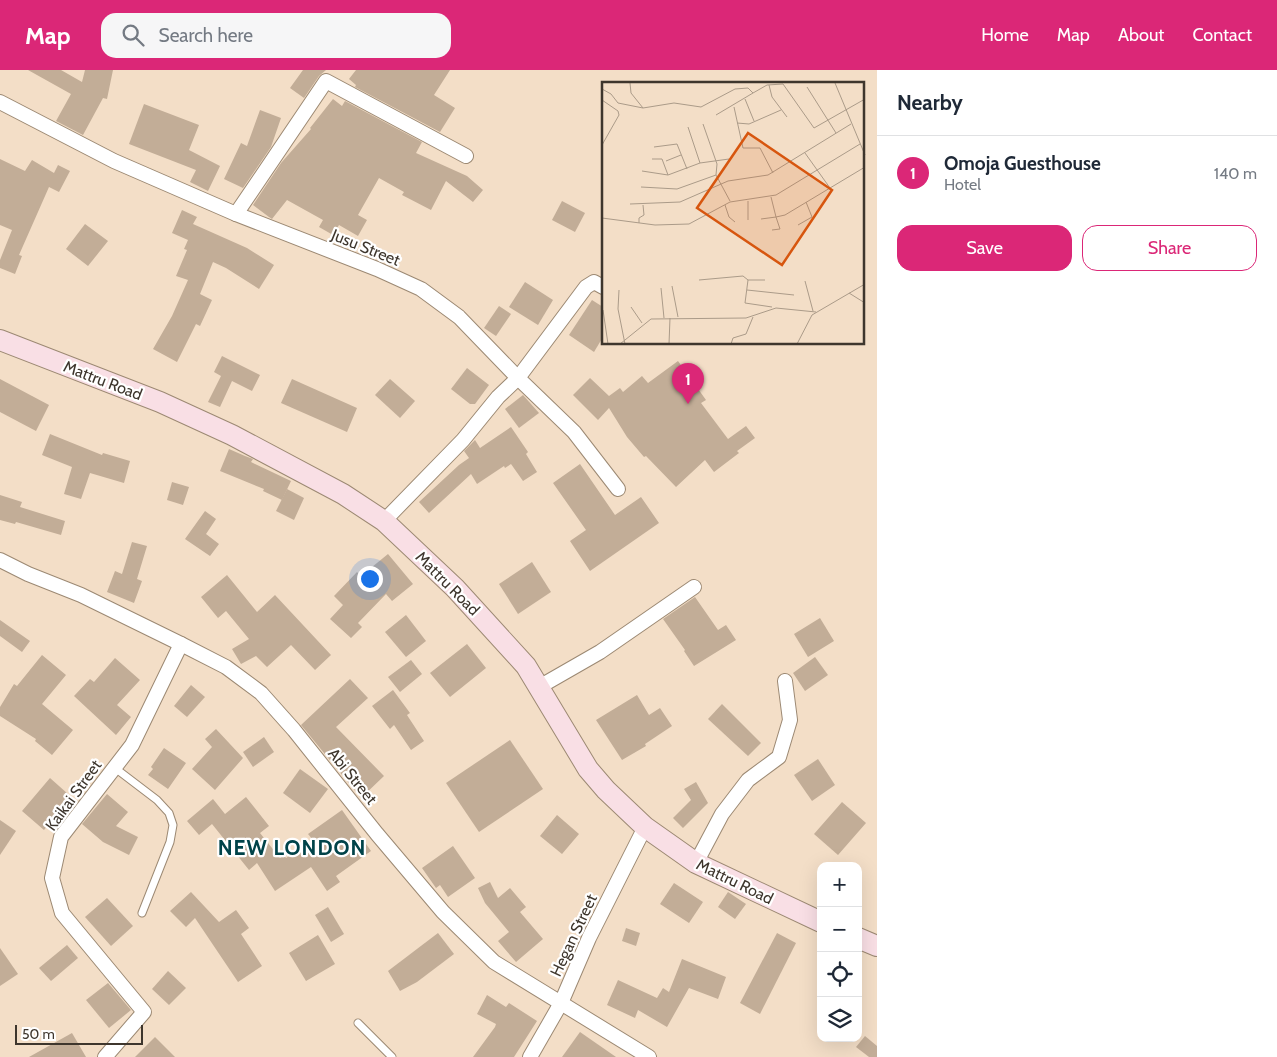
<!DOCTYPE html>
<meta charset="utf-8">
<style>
body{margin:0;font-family:Cabin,sans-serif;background:#f6f6f7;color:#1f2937}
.controls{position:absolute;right:15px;bottom:15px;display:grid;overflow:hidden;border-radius:10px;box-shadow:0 5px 20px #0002}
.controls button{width:45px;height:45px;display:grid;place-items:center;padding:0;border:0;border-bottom:1px solid #e0e1e3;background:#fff;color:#1f2937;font:25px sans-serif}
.scale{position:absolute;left:15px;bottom:12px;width:128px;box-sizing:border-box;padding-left:5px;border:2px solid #3e362d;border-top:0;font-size:14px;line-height:18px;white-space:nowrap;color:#3e362d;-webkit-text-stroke:4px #fff;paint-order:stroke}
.you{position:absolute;left:369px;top:508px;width:18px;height:18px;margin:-12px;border:4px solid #fff;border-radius:50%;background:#1a73e8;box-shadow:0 0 0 8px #1a73e833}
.badge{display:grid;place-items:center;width:32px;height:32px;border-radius:50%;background:#db2777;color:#fff;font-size:16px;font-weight:700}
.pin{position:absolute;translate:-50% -41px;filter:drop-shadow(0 1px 2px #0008)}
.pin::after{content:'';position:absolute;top:26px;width:18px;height:15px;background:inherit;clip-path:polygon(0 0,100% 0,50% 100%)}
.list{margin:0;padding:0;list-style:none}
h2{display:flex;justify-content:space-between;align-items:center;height:65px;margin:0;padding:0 20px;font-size:21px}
h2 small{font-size:16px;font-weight:400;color:#747a83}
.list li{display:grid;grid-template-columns:32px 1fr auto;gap:15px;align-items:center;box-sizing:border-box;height:75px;padding:0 20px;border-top:1px solid #e0e1e3}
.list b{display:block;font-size:19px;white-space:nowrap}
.list p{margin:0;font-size:16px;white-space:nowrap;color:#747a83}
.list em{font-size:16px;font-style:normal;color:#747a83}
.actions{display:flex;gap:10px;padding:15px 20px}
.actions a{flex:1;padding:11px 0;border:1px solid #db2777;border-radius:15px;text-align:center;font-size:18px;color:#db2777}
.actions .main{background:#db2777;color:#fff}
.icon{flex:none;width:28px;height:28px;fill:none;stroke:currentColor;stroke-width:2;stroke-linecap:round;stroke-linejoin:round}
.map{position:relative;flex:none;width:877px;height:987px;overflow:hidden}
header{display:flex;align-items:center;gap:30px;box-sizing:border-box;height:70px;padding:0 25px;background:#db2777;color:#fff}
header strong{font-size:24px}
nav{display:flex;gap:28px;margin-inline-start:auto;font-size:18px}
.search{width:350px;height:45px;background:#f6f6f7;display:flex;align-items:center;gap:12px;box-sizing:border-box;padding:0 18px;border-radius:15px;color:#747a83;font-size:19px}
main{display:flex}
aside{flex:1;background:#fff}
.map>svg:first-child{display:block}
.building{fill:#c2ad97}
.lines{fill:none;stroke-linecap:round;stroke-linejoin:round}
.service-casing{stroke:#9c8973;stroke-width:9}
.minor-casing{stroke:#9c8973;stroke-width:16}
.secondary-casing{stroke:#9c8973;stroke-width:22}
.service{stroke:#fff;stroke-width:7}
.minor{stroke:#fff;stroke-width:14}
.secondary{stroke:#f9dfe5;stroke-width:20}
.labels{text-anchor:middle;stroke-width:4.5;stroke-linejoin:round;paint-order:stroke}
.street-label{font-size:16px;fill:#3e362d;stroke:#fff}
.district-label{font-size:21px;font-weight:bold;letter-spacing:1px;fill:#004349;stroke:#fff}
.inset-road{fill:none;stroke:#ab9b89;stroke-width:1}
.view{fill:#d7560f;fill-opacity:0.15;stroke:#d7560f;stroke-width:2.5}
.inset-edge{fill:none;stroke:#3e362d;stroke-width:2.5}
</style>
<header>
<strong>Map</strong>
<div class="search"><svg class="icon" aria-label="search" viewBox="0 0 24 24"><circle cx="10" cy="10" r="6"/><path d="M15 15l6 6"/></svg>Search here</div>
<nav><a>Home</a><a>Map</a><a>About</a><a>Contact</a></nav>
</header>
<main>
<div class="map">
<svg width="877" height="987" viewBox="0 0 877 987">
<rect width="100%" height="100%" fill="#f3dec7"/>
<g class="building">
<polygon points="28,0 61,0 82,12 85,0 113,0 107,29 103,28 83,65 56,51 71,24"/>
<polygon points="303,0 326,0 319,6 304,28 290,18"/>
<polygon points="356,0 450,0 434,25 455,38 440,62 355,17 356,15 349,9"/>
<polygon points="333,29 342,36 345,31 422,72 416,83 467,106 483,120 473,132 446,111 431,140 402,125 404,122 379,108 358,145 367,150 358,166 339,155 333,165 319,157 323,150 287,130 272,149 269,147 253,135 281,93 311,59 310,58"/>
<polygon points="144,34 199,55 189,80 220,96 208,121 190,112 196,100 129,74"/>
<polygon points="260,40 281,48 271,77 243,118 224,109 241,73 247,76"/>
<polygon points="0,89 25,101 32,90 54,103 58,95 70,101 59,122 49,117 19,185 22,186 15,204 0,198 0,190 12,160 0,155"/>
<polygon points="562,131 585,143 575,162 552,150"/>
<polygon points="182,140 197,147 193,154 247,178 274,195 259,219 226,198 213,192 200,224 212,230 200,256 196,254 177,292 153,279 172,246 188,210 176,206 187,180 184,179 188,170 172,163"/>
<polygon points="85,154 108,171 88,196 66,179"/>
<polygon points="525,212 553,230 538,255 509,237"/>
<polygon points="592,230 603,237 603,267 594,282 569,265"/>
<polygon points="499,236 511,244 496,266 484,258"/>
<polygon points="222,286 260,305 252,321 232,311 220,337 208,332 221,306 214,302"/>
<polygon points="678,291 706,330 701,333 728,369 746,356 755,368 737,381 739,383 714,402 705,390 676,417 646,386 644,387 627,367 609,338 598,350 573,325 590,308 609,326 620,318 623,322 642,306 648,313"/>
<polygon points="467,298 489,315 475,334 470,334 451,319"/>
<polygon points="0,309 49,335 36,361 0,342"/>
<polygon points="292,309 357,338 347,362 281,333"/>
<polygon points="390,309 415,331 400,348 375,325"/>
<polygon points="523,325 539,343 519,358 505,339"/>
<polygon points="511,357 528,382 526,384 537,402 523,411 511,394 505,398 504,396 477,414 471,404 429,443 419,432 459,395 469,388 464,381 475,370 480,378"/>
<polygon points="50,364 102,385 103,383 130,391 124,413 90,403 81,429 64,424 72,397 42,385"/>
<polygon points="229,379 245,386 253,389 251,392 291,411 282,430 263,421 264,419 220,401"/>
<polygon points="580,394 615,445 641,427 659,453 590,501 570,471 586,460 553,413"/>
<polygon points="172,412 189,417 183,435 167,430"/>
<polygon points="287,419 304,428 294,450 276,441"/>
<polygon points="0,425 22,432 20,437 65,451 61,465 16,452 15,454 0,450"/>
<polygon points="205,441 216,449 206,464 219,474 210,486 185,469"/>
<polygon points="132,472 147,476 137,509 142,511 134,533 107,522 115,501 122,504"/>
<polygon points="388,484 413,514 392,531 386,524 358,553 362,557 351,568 330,549 343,535 334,526 357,502 361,506"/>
<polygon points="532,492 551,522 518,544 499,514"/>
<polygon points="227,505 257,542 275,525 331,585 315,600 291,575 267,597 256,586 241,594 232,579 249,569 226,541 218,548 201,527"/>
<polygon points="695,527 718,560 726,555 736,570 694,596 684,581 685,580 663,549"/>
<polygon points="406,545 426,571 406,587 385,562"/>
<polygon points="820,548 834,571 808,587 794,564"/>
<polygon points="0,550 30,571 22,582 0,566"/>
<polygon points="467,574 486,598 450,627 430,603"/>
<polygon points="42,585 66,605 42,634 73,660 52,685 35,671 36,669 0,646 0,637 14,614 17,616"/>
<polygon points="815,587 828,605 805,621 793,603"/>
<polygon points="115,588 140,610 117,635 131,647 116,665 74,626 90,609 94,612"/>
<polygon points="411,590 422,604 400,622 388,607"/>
<polygon points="350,609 368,628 336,657 384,706 361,728 301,655"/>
<polygon points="191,615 205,627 187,647 174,636"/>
<polygon points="393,620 410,643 407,645 424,671 411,680 394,655 390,659 372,636"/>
<polygon points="637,625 649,645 660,638 672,656 645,674 646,676 622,690 596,650"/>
<polygon points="722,634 761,673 748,686 708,649"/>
<polygon points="216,659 243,688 215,720 192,699 212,677 205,669"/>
<polygon points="264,667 274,682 253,697 243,682"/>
<polygon points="510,670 543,719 479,762 446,713"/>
<polygon points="164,678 186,693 168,719 148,705 153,699 151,697"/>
<polygon points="818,689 835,715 812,731 794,705"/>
<polygon points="300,699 328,719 310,743 283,723"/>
<polygon points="50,708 77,732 69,742 63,737 44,760 22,741"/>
<polygon points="696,712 708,733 683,758 673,748 691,730 684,719"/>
<polygon points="107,724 128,742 116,756 138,767 129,785 103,772 82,754"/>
<polygon points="246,727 269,756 260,763 280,788 284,785 286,788 313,770 308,764 342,740 371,781 336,806 340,812 327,821 311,797 275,821 257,793 249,800 212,754 199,765 187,751 213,729 225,744"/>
<polygon points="842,732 866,753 838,785 814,764"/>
<polygon points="557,745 579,764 562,784 540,766"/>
<polygon points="0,750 16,761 0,785"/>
<polygon points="453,776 475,808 448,827 440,815 436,818 422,798"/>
<polygon points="490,812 498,828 510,818 526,837 520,842 543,869 516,892 498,871 509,862 485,833 478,818"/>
<polygon points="674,813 703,832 689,853 660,834"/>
<polygon points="191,822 219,852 236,840 249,858 241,864 262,896 238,912 195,848 186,857 170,841"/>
<polygon points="728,822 746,834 735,849 718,837"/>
<polygon points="107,828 133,856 111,876 85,847"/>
<polygon points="328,837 344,864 331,872 315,845"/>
<polygon points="626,858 640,863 636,876 622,871"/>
<polygon points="438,863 454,884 417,912 400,921 388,901"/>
<polygon points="777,863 796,873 760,944 740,933"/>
<polygon points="318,865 335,894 306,911 289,883"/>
<polygon points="67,875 78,888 51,911 39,898"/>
<polygon points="0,878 18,904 0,916"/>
<polygon points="682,889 726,907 718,929 689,918 667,957 638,940 635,948 607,935 618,910 657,928 663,918 669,922"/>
<polygon points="168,901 186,918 169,935 152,919"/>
<polygon points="108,913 131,940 109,958 86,930"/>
<polygon points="487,925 506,937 509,933 537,951 514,987 473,987 495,957 496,954 477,944"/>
<polygon points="580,962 616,987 562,987"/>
<polygon points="72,963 86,987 29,987"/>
<polygon points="865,966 877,976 877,987 869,987 856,977"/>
<polygon points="155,967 175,987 135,987"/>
</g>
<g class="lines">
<defs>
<g id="service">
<polyline points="115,698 157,730 169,743 173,755 170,772 142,843"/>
<polyline points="358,953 392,987"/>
</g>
<g id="minor">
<polyline points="0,32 114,91 236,144 377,199 421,219 459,247 518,308 498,327 463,370 384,451"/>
<polyline points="236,144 326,11 466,86"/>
<polyline points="603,217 594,212 586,217 518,308 574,362 618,419"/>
<polyline points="0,490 28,504 81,525 181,574 226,597 261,623 294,660 377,764 443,842 494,892 649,987"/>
<polyline points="539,617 600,582 694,517"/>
<polyline points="696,793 722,744 748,710 779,687 790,650 785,611"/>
<polyline points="105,987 144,942 62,843 52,808 61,767 132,675 181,574"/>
<polyline points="530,987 561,933 589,868 645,757"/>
</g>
<g id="secondary">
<polyline points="0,270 160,332 232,365 343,424 384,451 455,518 526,596 588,699 606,720 645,757 696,793 821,852"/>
<polyline points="858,868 877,876"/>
</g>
</defs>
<use href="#service" class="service-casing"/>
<use href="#minor" class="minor-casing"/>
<use href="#secondary" class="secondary-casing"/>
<use href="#service" class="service"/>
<use href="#minor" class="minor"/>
<use href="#secondary" class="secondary"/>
</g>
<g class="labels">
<g class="street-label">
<text transform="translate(366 177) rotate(22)" y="6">Jusu Street</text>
<text transform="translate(103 310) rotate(21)" y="6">Mattru Road</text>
<text transform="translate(448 513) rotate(45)" y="6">Mattru Road</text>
<text transform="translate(353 706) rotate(51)" y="6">Abi Street</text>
<text transform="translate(73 725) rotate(-54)" y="6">Kaikai Street</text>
<text transform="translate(735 811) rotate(26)" y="6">Mattru Road</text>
<text transform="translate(573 865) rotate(-65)" y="6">Hegan Street</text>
</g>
<g class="district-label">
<text x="292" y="785">NEW LONDON</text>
</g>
</g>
<g transform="translate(602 12)">
<rect width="262" height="262" fill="#f3dec7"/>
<path class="inset-road" d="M233,1L263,73M181,2L212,46L263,17M167,3L170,15L185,35M205,5L234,51M0,7L9,12L16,21L41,26L29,11L28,1M143,17L152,39M0,18L16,29L17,33L0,63M132,25L141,66H158L171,91M41,26L72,21L99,25L133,7L146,6L151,11L165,3L181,2M114,33L151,11M135,41L147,42L179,28M101,42L115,82L114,93L128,119M86,45L98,81M52,65L75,62L85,87M203,71L228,106M50,77H60L66,93M64,79L79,73M40,89L66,93L98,81L127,77M39,105L75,107L114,93M169,115L174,135L183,133L263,85M28,122L78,120L126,99L166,93L249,42M123,123L127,135L133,140M0,136L53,143L87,142L128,120L174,113L258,62M159,137L174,135L178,147L170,148M146,138V119M37,141V136L42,133L41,123M196,143L210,135L204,120M97,198L141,194L146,198M163,198H146L143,221L170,225M203,199L211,229M70,204L76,235M59,206L62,236M17,208L16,227L23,262M145,208L192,213M247,211L263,221M29,225L40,241M1,228L6,262M18,262L49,237L144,236L174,226L214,230M67,262L68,236M129,262L131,256L144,252L151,235M195,262L210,233L263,202"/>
<path class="view" d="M146,51L230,108L180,183L95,126Z"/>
<rect width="262" height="262" class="inset-edge"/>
</g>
</svg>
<div class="controls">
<button>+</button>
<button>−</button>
<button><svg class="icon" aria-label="locate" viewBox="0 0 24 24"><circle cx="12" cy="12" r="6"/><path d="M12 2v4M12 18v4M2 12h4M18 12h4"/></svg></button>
<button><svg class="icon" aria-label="layers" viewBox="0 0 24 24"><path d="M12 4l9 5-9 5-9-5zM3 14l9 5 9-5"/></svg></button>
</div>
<div class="scale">50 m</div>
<div class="you"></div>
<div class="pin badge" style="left:688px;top:334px">1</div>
</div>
<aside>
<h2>Nearby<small></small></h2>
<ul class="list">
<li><span class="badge">1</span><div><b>Omoja Guesthouse</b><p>Hotel</p></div><em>140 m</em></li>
</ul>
<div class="actions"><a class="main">Save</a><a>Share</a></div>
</aside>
</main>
